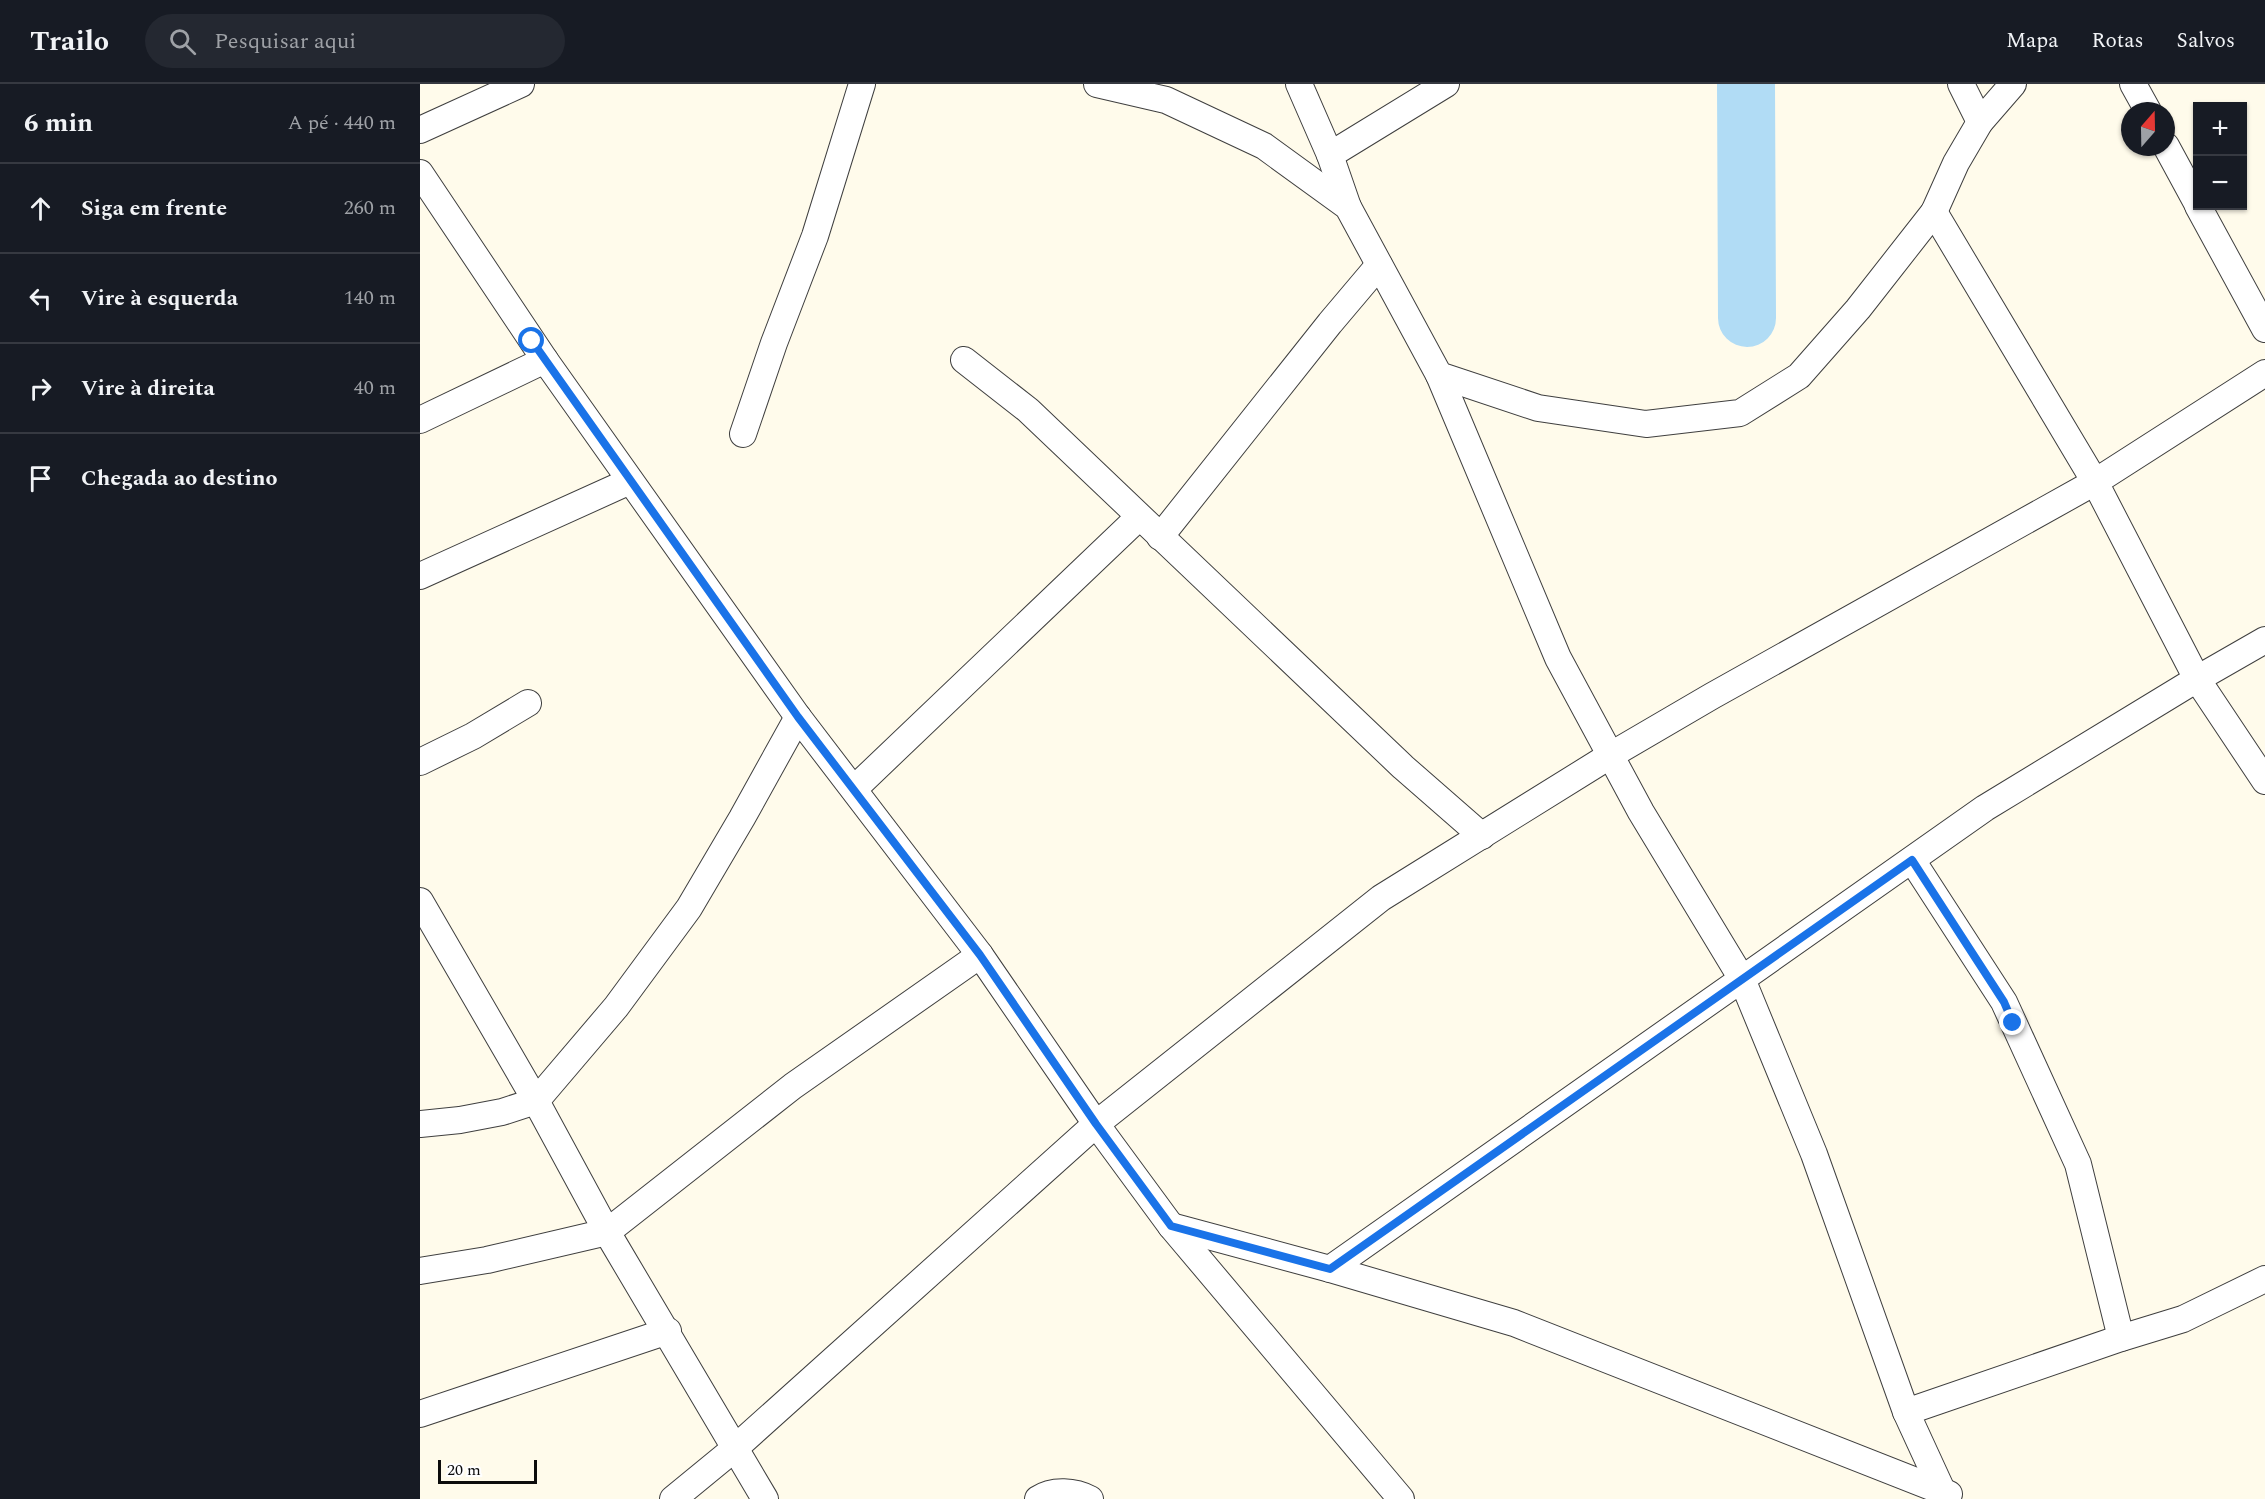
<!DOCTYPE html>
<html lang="pt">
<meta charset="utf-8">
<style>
body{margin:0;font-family:Spectral,serif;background:#242831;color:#f1f3f6}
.controls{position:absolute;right:18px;top:18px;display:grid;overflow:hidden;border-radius:0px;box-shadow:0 2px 4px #0004}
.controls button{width:54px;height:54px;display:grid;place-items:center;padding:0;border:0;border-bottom:2px solid #363941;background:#171b24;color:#f1f3f6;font:30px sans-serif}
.compass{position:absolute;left:1701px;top:18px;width:54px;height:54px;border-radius:50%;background:#171b24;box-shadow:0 2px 4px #0004;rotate:20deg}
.scale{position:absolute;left:18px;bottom:15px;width:99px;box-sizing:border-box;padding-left:6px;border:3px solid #0c0c0c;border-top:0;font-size:16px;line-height:21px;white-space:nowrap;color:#0c0c0c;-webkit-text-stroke:4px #fff;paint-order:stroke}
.stop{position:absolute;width:18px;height:18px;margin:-14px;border:4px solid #1a73e8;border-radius:50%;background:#fff}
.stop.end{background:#1a73e8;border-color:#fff;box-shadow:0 2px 6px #0008}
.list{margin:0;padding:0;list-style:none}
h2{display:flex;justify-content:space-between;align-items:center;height:78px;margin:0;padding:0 24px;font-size:26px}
h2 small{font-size:20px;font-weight:400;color:#9ea1a6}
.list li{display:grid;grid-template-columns:39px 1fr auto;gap:18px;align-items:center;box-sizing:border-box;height:90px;padding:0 24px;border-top:2px solid #363941}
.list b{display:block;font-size:22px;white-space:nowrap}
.list em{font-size:20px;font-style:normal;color:#9ea1a6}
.icon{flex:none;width:33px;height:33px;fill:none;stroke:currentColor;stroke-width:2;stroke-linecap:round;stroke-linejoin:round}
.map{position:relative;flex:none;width:1845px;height:1415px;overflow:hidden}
header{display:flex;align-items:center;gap:36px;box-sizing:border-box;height:84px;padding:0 30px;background:#171b24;border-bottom:2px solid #363941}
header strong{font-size:28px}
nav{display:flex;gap:33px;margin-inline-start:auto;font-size:21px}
.search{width:420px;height:54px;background:#242831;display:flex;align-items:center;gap:15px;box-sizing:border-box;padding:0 21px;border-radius:33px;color:#9ea1a6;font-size:22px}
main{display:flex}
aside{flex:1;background:#171b24}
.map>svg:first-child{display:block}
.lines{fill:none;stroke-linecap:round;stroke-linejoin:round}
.river{stroke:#b1dcf5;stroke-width:58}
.minor-casing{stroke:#3f3f3f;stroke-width:28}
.minor{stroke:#fff;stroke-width:26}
.route{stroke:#1a73e8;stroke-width:8}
</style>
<header>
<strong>Trailo</strong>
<div class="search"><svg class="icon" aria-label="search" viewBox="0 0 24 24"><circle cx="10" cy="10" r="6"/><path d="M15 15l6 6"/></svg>Pesquisar aqui</div>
<nav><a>Mapa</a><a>Rotas</a><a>Salvos</a></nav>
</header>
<main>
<aside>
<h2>6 min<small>A pé · 440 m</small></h2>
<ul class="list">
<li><svg class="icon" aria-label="ahead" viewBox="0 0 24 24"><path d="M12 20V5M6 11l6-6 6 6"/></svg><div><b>Siga em frente</b></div><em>260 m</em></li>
<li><svg class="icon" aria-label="left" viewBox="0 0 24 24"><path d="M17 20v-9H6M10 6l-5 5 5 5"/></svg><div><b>Vire à esquerda</b></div><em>140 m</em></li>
<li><svg class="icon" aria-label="right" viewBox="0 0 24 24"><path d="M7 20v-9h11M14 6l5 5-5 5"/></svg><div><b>Vire à direita</b></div><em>40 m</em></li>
<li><svg class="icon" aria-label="arrive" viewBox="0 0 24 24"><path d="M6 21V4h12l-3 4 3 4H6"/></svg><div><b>Chegada ao destino</b></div></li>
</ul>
</aside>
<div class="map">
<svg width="1845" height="1415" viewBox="0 0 1845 1415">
<rect width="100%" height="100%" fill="#fffbeb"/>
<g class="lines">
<polyline class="river" points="1326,0 1327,234"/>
<defs>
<g id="minor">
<polyline points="677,0 746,16 844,62 928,123 1019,291 1118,324 1226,340 1320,329 1379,292 1438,225 1514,128 1536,79 1560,38 1593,0"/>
<polyline points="879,0 910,71 928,123"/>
<polyline points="1541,0 1560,38"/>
<polyline points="1713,0 1728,27"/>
<polyline points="0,46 101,0"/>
<polyline points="1746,62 1778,121"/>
<polyline points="910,71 1026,0"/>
<polyline points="0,89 125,276 378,633 560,871 676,1040 751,1142 981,1415"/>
<polyline points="1778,122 1845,245"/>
<polyline points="1514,128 1675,398 1777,595 1845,697"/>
<polyline points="544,276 608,326 983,683 1062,752"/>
<polyline points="1019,291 1138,574 1221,728 1322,895 1394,1070 1486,1328 1526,1415"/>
<polyline points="0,336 125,276"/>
<polyline points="323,350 354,259 395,152 442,0"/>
<polyline points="740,453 910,239 959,181"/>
<polyline points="0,492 210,397"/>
<polyline points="0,678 53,652 108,619"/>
<polyline points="434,705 719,433"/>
<polyline points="1492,776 1584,918 1658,1080 1701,1254"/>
<polyline points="0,817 116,1017 187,1148 345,1415"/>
<polyline points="0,1040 40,1036 82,1028 116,1017 196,923 269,824 322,734 378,633"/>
<polyline points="751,1142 910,1185 1094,1239 1529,1410"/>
<polyline points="910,1185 1565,724 1777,595 1845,556"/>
<polyline points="0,1187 67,1176 187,1148 373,1002 560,871"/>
<polyline points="1486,1328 1701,1254 1763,1235 1845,1195"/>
<polyline points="0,1330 248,1247"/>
<polyline points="253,1415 314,1365 676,1040 961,814 1191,671 1292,612 1675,398 1845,289"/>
<path d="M618,1415C633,1405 655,1407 670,1415"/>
</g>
</defs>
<use href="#minor" class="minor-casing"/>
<use href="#minor" class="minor"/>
</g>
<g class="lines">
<polyline class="route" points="112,257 378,633 560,871 676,1040 751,1142 910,1185 1492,776 1584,918 1593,939"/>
</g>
</svg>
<div class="controls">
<button>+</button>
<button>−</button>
</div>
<svg class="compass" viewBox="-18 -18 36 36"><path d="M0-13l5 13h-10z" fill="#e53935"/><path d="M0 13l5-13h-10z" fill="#9ea1a6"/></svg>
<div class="scale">20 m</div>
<div class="stop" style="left:112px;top:257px"></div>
<div class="stop end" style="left:1593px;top:939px"></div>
</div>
</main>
